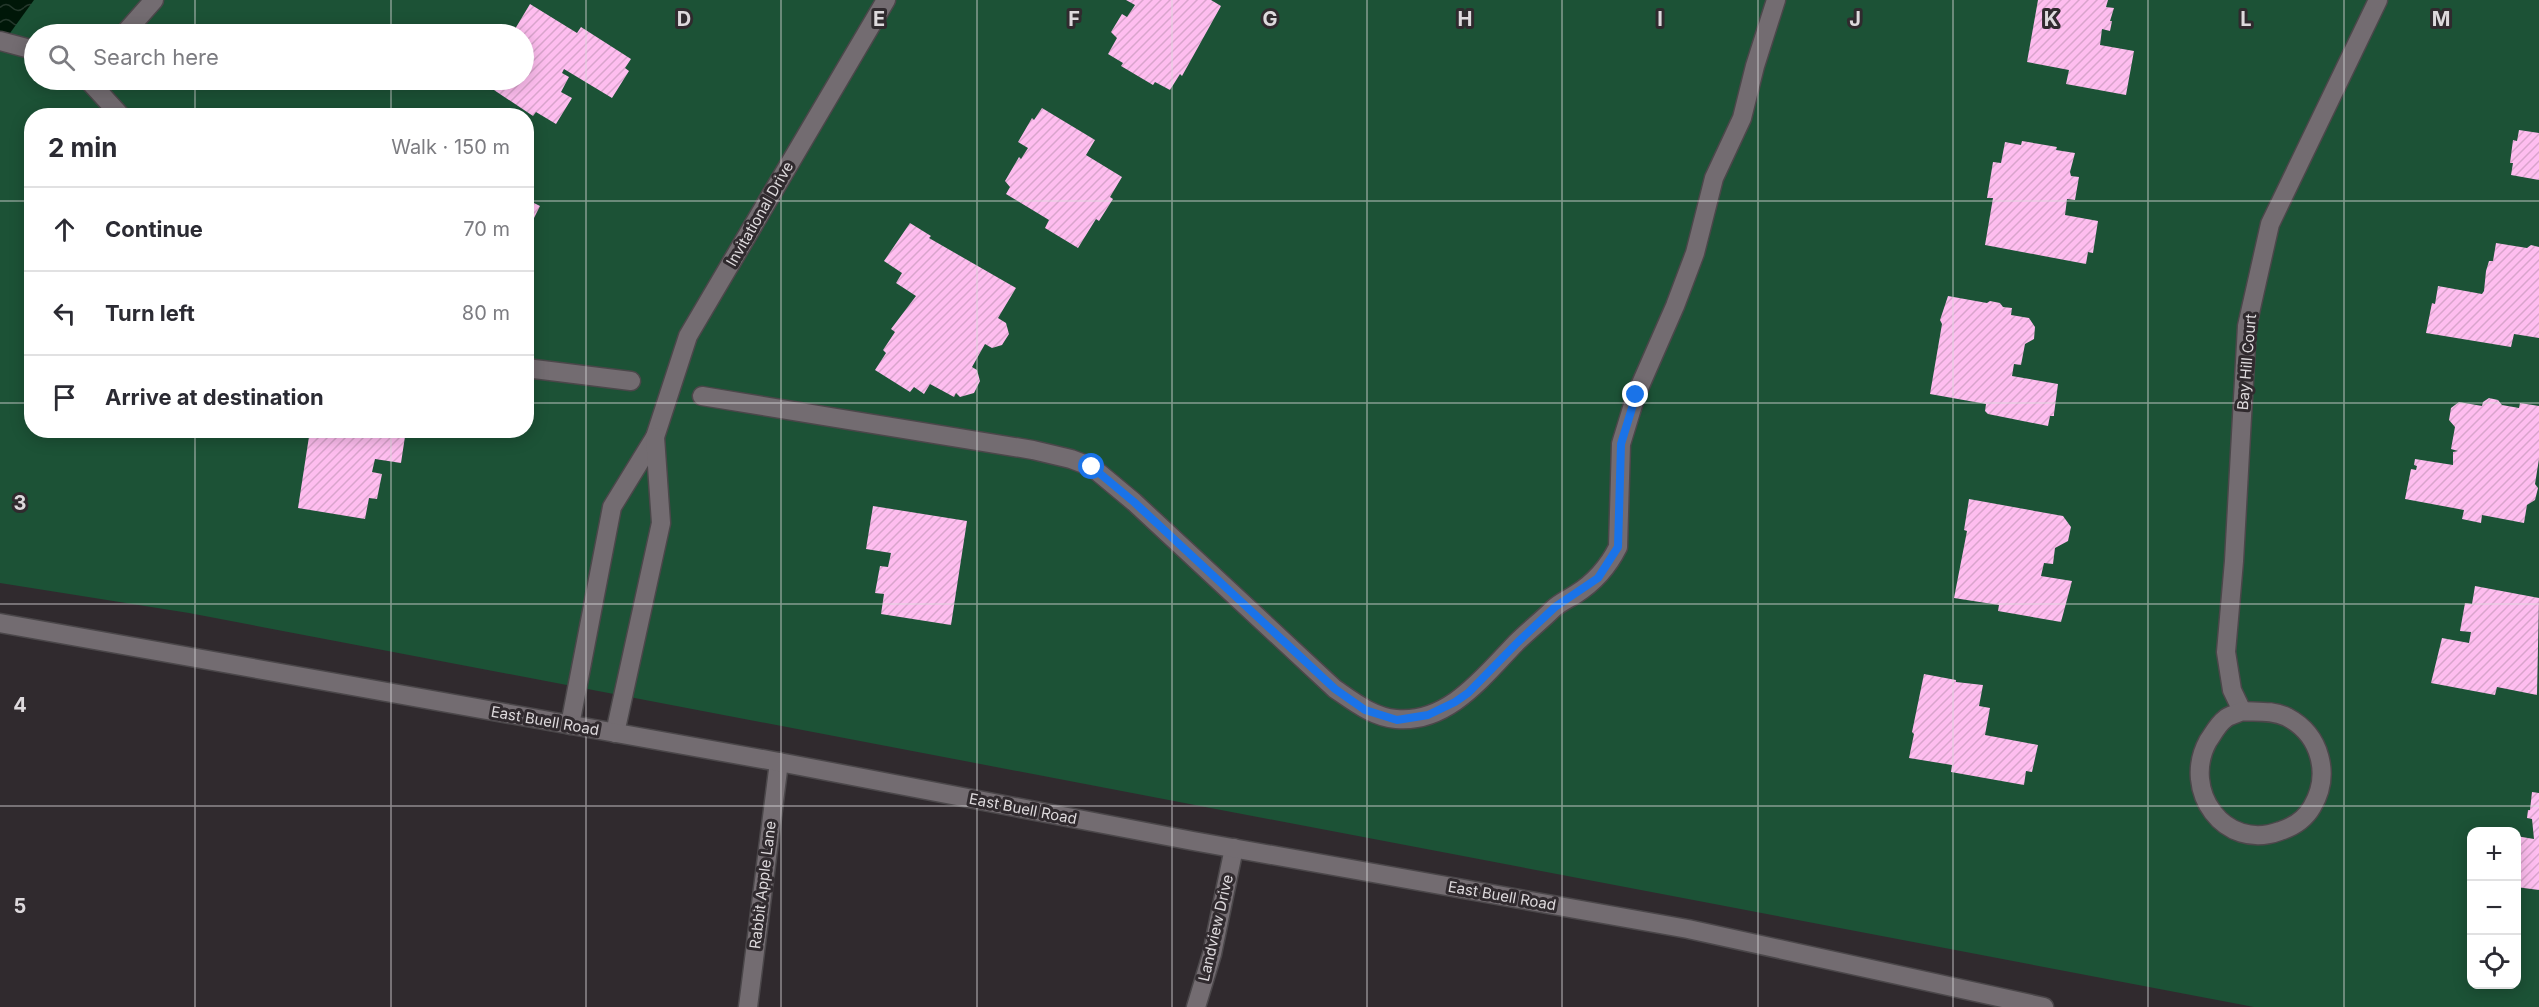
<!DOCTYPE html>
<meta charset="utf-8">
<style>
body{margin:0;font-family:Inter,sans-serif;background:#f2f2f3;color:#2b2b33}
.controls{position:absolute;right:18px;bottom:18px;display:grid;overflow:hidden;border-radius:12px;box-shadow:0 3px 15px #0003}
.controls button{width:54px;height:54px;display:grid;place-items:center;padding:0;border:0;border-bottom:2px solid #e1e1e2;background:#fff;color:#2b2b33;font:30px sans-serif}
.stop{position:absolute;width:18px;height:18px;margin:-14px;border:4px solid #1a73e8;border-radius:50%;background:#fff}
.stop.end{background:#1a73e8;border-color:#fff;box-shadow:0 2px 6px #0008}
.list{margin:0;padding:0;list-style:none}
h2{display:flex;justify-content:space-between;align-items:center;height:78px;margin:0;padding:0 24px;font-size:26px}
h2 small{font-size:20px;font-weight:400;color:#7c7c81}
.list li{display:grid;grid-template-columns:39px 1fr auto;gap:18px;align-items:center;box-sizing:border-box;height:84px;padding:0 24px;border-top:2px solid #e1e1e2}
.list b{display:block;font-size:22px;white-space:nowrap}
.list em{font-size:20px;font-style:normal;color:#7c7c81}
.icon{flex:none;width:33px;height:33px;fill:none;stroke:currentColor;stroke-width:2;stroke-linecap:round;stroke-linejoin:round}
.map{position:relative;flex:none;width:2539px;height:1007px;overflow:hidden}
.search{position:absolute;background:#fff;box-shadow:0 3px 15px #0003;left:24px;top:24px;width:510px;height:66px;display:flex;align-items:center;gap:15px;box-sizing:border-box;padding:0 21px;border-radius:33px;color:#7c7c81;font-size:22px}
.panel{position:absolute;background:#fff;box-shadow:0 3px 15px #0003;left:24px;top:108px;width:510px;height:330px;border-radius:24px}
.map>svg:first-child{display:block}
.green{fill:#1c5236;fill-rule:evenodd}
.water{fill:url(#water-waves)}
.building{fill:url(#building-hatch)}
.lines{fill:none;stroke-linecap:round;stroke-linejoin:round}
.lane-casing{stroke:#4b474a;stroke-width:21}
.street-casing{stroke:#4b474a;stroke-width:21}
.secondary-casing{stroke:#4b474a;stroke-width:21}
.lane{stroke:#736c71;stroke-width:18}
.street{stroke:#736c71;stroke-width:18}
.secondary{stroke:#736c71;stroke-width:18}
.route{stroke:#1a73e8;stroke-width:8}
.grid{fill:none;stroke:#dedadd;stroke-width:1.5;stroke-opacity:0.55}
.labels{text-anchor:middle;stroke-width:6;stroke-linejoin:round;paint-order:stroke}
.street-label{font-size:15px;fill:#dedadd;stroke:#302a2e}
.grid-label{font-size:20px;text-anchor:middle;font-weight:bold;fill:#dedadd;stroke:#302a2e;stroke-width:6;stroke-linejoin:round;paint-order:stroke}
</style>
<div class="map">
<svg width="2539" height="1007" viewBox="0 0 2539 1007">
<defs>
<pattern id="water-waves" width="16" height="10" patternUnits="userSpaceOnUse" patternTransform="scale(1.5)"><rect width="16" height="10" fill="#001708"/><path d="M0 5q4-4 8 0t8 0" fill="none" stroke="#25382c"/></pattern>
<pattern id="building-hatch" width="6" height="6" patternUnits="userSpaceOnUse" patternTransform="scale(1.5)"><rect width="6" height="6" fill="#febdef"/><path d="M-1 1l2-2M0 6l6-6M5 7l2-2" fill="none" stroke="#d9a4cc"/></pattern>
</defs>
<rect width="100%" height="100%" fill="#302a2e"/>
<path class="green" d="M0,0H2539V1007H2254L189,613L0,583ZM34,34H524V80H34ZM32,116H526V430H32ZM2472,832H2516V984H2472Z"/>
<polygon class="water" points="0,0 34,0 0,47"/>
<g class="building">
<polygon points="1126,0 1211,0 1221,6 1182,76 1180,74 1170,90 1155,82 1153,85 1121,66 1123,63 1108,54 1117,38 1111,32 1122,14 1127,17 1135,5"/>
<polygon points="2038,0 2108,0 2106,7 2114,8 2110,21 2112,21 2110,31 2102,29 2100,45 2134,51 2126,95 2066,84 2069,70 2027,62"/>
<polygon points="530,4 577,33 581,27 631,59 625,68 629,71 612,98 564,69 562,73 569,77 561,92 572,98 556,124 536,112 533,116 482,82 484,80 524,80 524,34 512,34"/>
<polygon points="1042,108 1095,140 1086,155 1122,177 1110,197 1113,199 1099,221 1096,219 1078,248 1045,228 1049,220 1006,194 1010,187 1005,181 1019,157 1021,159 1028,148 1018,142 1032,118 1034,120"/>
<polygon points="2519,130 2539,133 2539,180 2511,175 2513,163 2510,163 2513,140 2517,141"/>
<polygon points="2022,141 2057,147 2056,150 2075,153 2070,172 2071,176 2079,177 2075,200 2067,199 2065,215 2098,221 2093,253 2088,252 2086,264 1985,245 1993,198 1987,198 1993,162 2001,163 2005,142 2021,145"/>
<polygon points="526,199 540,206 526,234"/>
<polygon points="910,223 931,236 929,238 1016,288 998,318 1006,323 1009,334 1002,345 992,348 985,344 972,367 977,370 980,381 974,393 960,397 956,393 954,397 930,384 924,394 914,387 910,392 875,370 886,353 883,350 895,332 891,329 916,296 896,283 902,273 884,261"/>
<polygon points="2496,243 2527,248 2531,245 2539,247 2539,338 2514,334 2511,347 2426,333 2432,303 2435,304 2438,286 2482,294 2484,291 2486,271 2489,261 2493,261"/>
<polygon points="1948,296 1987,303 1990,301 2000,303 2003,307 2012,308 2011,315 2029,318 2035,327 2034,339 2025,344 2021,365 2014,364 2012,376 2058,384 2054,414 2054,416 2050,416 2048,426 1988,414 1985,411 1986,404 1930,394 1942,324 1940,320"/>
<polygon points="2489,398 2498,400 2502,405 2519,408 2520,403 2539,406 2539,459 2535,484 2538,488 2535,500 2527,505 2524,523 2482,515 2481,523 2462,519 2464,510 2405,499 2411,469 2416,470 2417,466 2414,465 2415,459 2453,465 2453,452 2458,451 2451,449 2455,427 2449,420 2451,408 2459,402 2482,406 2483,402"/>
<polygon points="310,430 406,430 401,463 375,459 372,472 382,474 377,499 369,498 365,519 298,508"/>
<polygon points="1969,499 2063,516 2071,527 2068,541 2055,548 2053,564 2044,563 2041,576 2072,581 2061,622 1998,611 1999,605 1954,598 1967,531 1964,530"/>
<polygon points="873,506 967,521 951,625 881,614 884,594 875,593 880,566 888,567 891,553 866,549"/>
<polygon points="2475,586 2539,598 2537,695 2497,687 2495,695 2431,683 2442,638 2469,643 2471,632 2460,631 2465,603 2472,604"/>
<polygon points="1924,674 1956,680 1956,682 1983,685 1979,706 1990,708 1985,735 2038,745 2032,772 2026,771 2024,785 1951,772 1952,765 1909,758 1914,734 1912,732"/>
<polygon points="2532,792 2539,793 2539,890 2516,887 2516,836 2534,839 2532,819 2527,818 2528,810 2530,810"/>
</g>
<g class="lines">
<defs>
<g id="lane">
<polyline points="124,34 154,0"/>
<polyline points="0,41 34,50"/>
<polyline points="88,80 121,116"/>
<polyline points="526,368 631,381"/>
<path d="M702,396L1033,450L1071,459L1092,467L1134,502L1335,689C1354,702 1373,717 1396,719C1448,724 1484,676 1516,643C1528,631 1541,621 1553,609C1559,603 1568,599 1576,594C1595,582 1608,567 1618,547L1621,444L1636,395L1675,306L1695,253L1714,178L1742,118L1755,66L1776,0"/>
</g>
<g id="street">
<polyline points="2242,711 2232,690 2226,652 2234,561 2247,326 2270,224 2378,0"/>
<path d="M2242,711C2256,712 2273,710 2287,717C2321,735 2331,775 2312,807C2305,819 2293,827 2280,831C2224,852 2181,790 2208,741C2213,734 2218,724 2225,719C2229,715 2237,714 2242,711Z"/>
<polyline points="570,725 612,507 655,437 688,336 886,0"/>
<polyline points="615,733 661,523 655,437"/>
<polyline points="748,1007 779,762"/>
<polyline points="1196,1007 1212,954 1234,848"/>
</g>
<polyline id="secondary" points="0,623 779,762 1193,841 1688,929 2044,1007"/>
</defs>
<use href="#lane" class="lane-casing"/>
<use href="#street" class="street-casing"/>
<use href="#secondary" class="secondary-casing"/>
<use href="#lane" class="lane"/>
<use href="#street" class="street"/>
<use href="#secondary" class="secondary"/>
</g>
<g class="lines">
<polyline class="route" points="1092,467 1134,502 1335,689 1365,710 1397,720 1428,715 1455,702 1468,693 1518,642 1555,607 1598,578 1618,547 1621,444 1636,395"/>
</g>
<path class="grid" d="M195,0V34M391,0V34M586,0V1007M781,0V1007M977,0V1007M1172,0V1007M1367,0V1007M1562,0V1007M1758,0V1007M1953,0V1007M2148,0V1007M2344,0V1007M195,80V116M391,80V116M0,201H32M526,201H2539M0,403H32M526,403H2539M195,430V1007M391,430V1007M0,604H2539M0,806H2539"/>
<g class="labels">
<g class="street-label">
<text transform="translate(760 214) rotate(-60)" y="5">Invitational Drive</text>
<text transform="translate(2247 362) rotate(-85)" y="5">Bay Hill Court</text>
<text transform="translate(545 721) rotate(10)" y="5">East Buell Road</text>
<text transform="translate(1023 809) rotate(11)" y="5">East Buell Road</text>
<text transform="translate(763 885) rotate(-83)" y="5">Rabbit Apple Lane</text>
<text transform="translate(1502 896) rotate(10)" y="5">East Buell Road</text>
<text transform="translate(1216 928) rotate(-77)" y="5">Landview Drive</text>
</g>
</g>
<g class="grid-label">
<text x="684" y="26">D</text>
<text x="879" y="26">E</text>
<text x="1074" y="26">F</text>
<text x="1270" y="26">G</text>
<text x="1465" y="26">H</text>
<text x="1660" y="26">I</text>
<text x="1855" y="26">J</text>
<text x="2051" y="26">K</text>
<text x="2246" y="26">L</text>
<text x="2441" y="26">M</text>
<text x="20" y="510">3</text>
<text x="20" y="712">4</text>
<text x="20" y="913">5</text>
</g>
</svg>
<div class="controls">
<button>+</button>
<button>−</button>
<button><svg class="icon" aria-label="locate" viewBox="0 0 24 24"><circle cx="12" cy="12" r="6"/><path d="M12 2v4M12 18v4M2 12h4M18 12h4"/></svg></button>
</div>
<div class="stop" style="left:1092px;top:467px"></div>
<div class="stop end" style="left:1636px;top:395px"></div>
<div class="search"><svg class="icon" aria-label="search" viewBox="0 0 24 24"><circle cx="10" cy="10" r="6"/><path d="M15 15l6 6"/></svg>Search here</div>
<section class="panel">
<h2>2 min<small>Walk · 150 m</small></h2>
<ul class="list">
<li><svg class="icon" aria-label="ahead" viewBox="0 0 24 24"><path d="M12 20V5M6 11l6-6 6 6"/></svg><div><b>Continue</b></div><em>70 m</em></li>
<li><svg class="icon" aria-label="left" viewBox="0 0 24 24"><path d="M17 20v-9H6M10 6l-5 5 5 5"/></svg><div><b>Turn left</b></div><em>80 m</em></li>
<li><svg class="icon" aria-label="arrive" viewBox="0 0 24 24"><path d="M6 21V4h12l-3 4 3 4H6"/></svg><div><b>Arrive at destination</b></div></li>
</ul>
</section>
</div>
